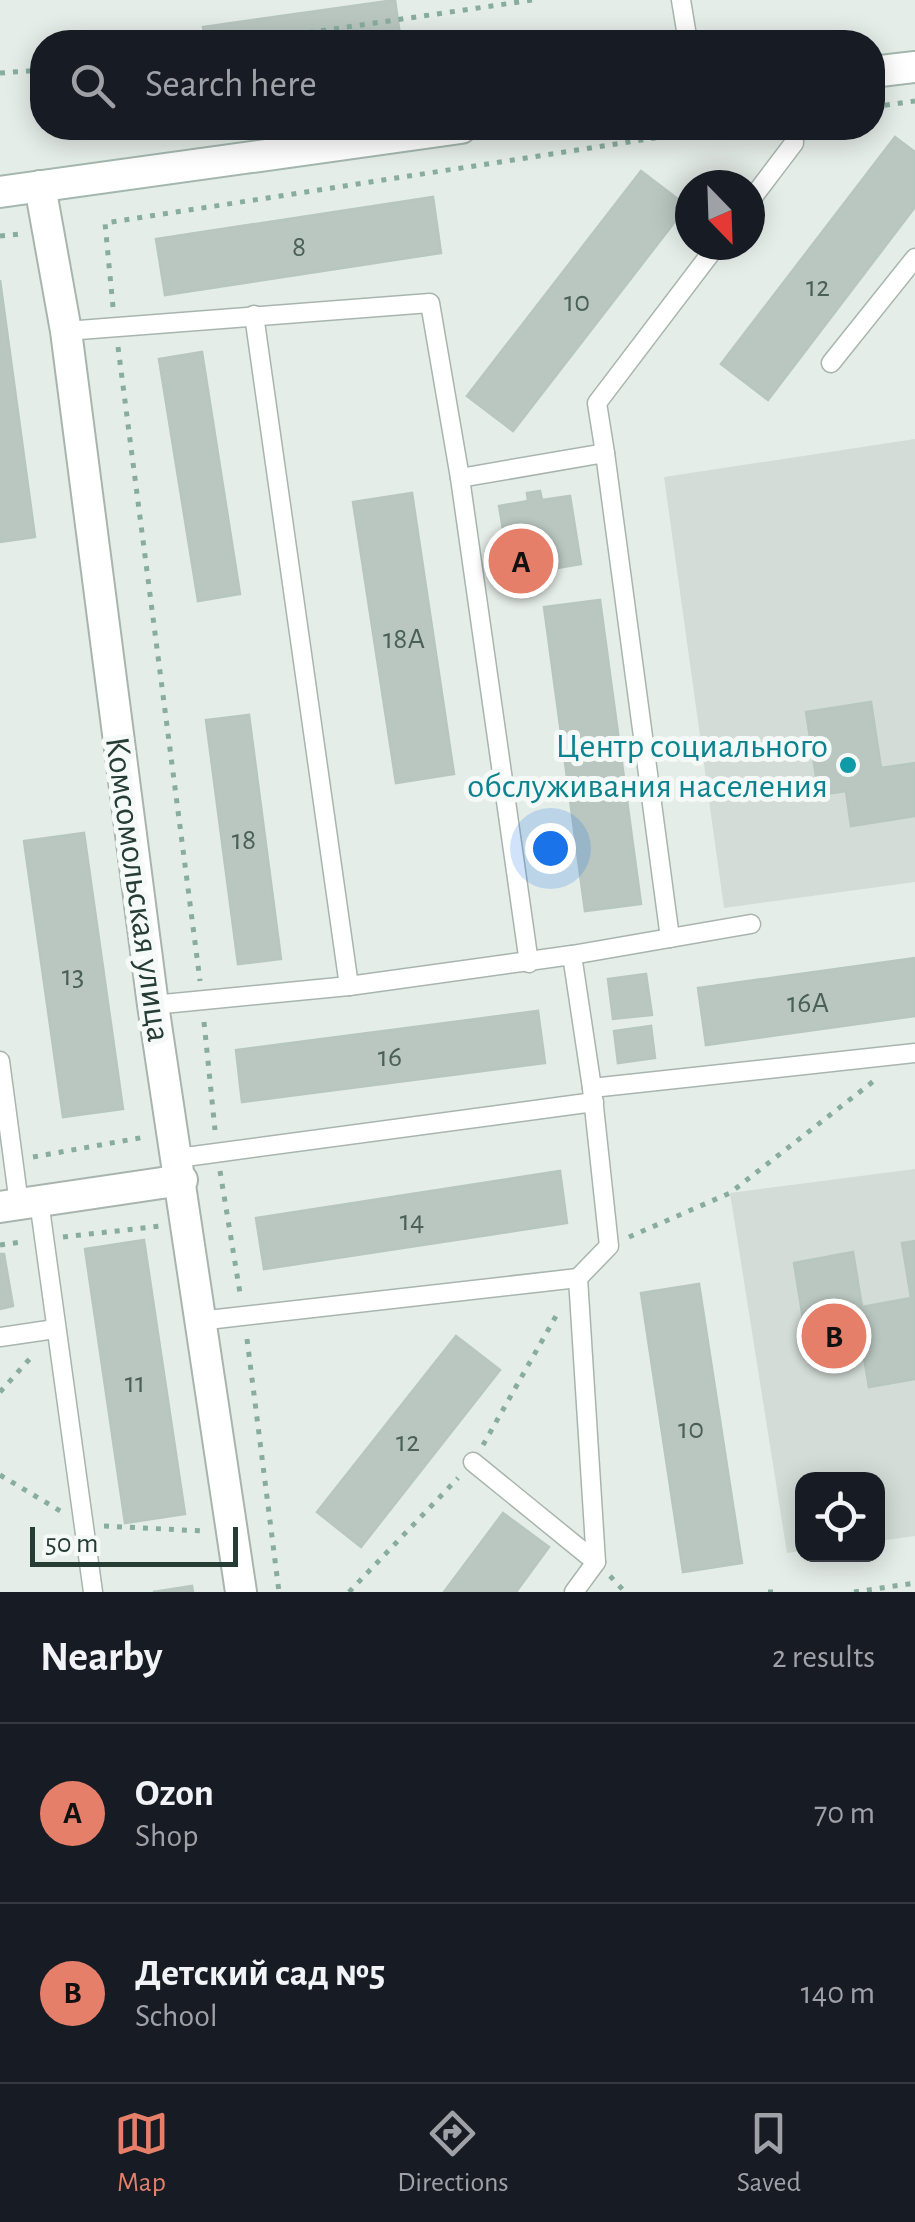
<!DOCTYPE html>
<meta charset="utf-8">
<style>
body{margin:0;font-family:"Alegreya Sans",sans-serif;background:#242831;color:#f1f3f6}
.controls{position:absolute;right:30px;bottom:30px;display:grid;overflow:hidden;border-radius:20px;box-shadow:0 5px 25px #0003}
.controls button{width:90px;height:90px;display:grid;place-items:center;padding:0;border:0;border-bottom:2px solid #363941;background:#171b24;color:#f1f3f6;font:50px sans-serif}
.compass{position:absolute;left:675px;top:170px;width:90px;height:90px;border-radius:50%;background:#171b24;box-shadow:0 5px 25px #0003;rotate:157deg}
.scale{position:absolute;left:30px;bottom:25px;width:208px;box-sizing:border-box;padding-left:10px;border:5px solid #253d35;border-top:0;font-size:28px;line-height:35px;white-space:nowrap;color:#253d35;-webkit-text-stroke:8px #f5f9f7;paint-order:stroke}
.you{position:absolute;left:550px;top:848px;width:35px;height:35px;margin:-25px;border:8px solid #fff;border-radius:50%;background:#1a73e8;box-shadow:0 0 0 15px #1a73e833}
.badge{display:grid;place-items:center;width:65px;height:65px;border-radius:50%;background:#e57f6a;color:#111;font-size:32px;font-weight:700}
.pin{position:absolute;translate:-50% -50%;border:5px solid #fff;box-shadow:0 2px 10px #0006}
.list{margin:0;padding:0;list-style:none}
h2{display:flex;justify-content:space-between;align-items:center;height:130px;margin:0;padding:0 40px;font-size:42px}
h2 small{font-size:32px;font-weight:400;color:#9ea1a6}
.list li{display:grid;grid-template-columns:65px 1fr auto;gap:30px;align-items:center;box-sizing:border-box;height:180px;padding:0 40px;border-top:2px solid #363941}
.list b{display:block;font-size:38px;white-space:nowrap}
.list p{margin:0;font-size:32px;white-space:nowrap;color:#9ea1a6}
.list em{font-size:32px;font-style:normal;color:#9ea1a6}
.icon{flex:none;width:55px;height:55px;fill:none;stroke:currentColor;stroke-width:2;stroke-linecap:round;stroke-linejoin:round}
.map{position:relative;flex:none;width:915px;height:1592px;overflow:hidden}
.search{position:absolute;background:#171b24;box-shadow:0 5px 25px #0003;left:30px;right:30px;top:30px;height:110px;display:flex;align-items:center;gap:25px;box-sizing:border-box;padding:0 35px;border-radius:40px;color:#9ea1a6;font-size:38px}
.sheet{height:490px;background:#171b24}
nav{display:flex;justify-content:space-around;align-items:center;box-sizing:border-box;height:140px;border-top:2px solid #363941;background:#171b24;font-size:28px;color:#9ea1a6}
nav a{display:grid;justify-items:center;gap:5px}
nav .on{color:#e57f6a}
.map>svg:first-child{display:block}
.built{fill:#d3dcd7}
.building{fill:#bac7c1;stroke:#b7c6bf;stroke-width:2.5}
.lines{fill:none;stroke-linecap:round;stroke-linejoin:round}
.lane-casing{stroke:#a8b5af;stroke-width:21}
.street-casing{stroke:#a8b5af;stroke-width:34}
.secondary-casing{stroke:#a4b7af;stroke-width:34}
.path{stroke:#88ad9f;stroke-width:5;stroke-dasharray:5 8;stroke-linecap:butt}
.lane{stroke:#fff;stroke-width:18}
.street{stroke:#fff;stroke-width:30}
.secondary{stroke:#fff;stroke-width:30}
.culture-dot{fill:#0f9aa8;stroke:#f5f9f7;stroke-width:4}
.labels{text-anchor:middle;stroke-width:10;stroke-linejoin:round;paint-order:stroke}
.number-label{font-size:30px;fill:#4a6058}
.culture-label{font-size:35px;fill:#0d838f;stroke:#f5f9f7;text-anchor:end}
.street-label{font-size:35px;fill:#253d35;stroke:#f5f9f7}
</style>
<div class="map">
<svg width="915" height="1592" viewBox="0 0 915 1592">
<rect width="100%" height="100%" fill="#e5ede8"/>
<g class="built">
<polygon points="915,439 915,882 724,908 664,477"/>
<polygon points="915,1169 915,1536 878,1541 878,1480 802,1480 802,1551 787,1553 730,1193"/>
</g>
<g class="building">
<polygon points="395,0 401,42 205,42 203,27"/>
<polygon points="895,137 915,152 915,207 768,400 721,364"/>
<polygon points="641,171 687,206 513,431 467,396"/>
<polygon points="433,197 441,253 165,295 156,239"/>
<polygon points="0,280 35,537 0,542"/>
<polygon points="202,352 240,594 198,601 159,359"/>
<polygon points="540,491 542,500 570,496 581,564 511,576 499,506 528,501 527,493"/>
<polygon points="412,493 454,774 396,783 353,502"/>
<polygon points="600,600 641,904 585,911 544,607"/>
<polygon points="871,702 881,768 915,763 915,816 851,826 846,791 819,795 806,712"/>
<polygon points="249,715 281,959 238,964 206,720"/>
<polygon points="84,833 123,1109 63,1117 24,841"/>
<polygon points="915,958 915,1016 706,1045 698,988"/>
<polygon points="646,974 652,1015 613,1019 608,979"/>
<polygon points="538,1011 545,1063 242,1102 236,1050"/>
<polygon points="651,1026 655,1058 618,1063 614,1031"/>
<polygon points="560,1171 567,1223 264,1269 256,1218"/>
<polygon points="144,1240 185,1514 125,1523 85,1249"/>
<polygon points="915,1241 915,1379 869,1387 860,1334 807,1343 794,1263 853,1252 862,1307 911,1298 902,1243"/>
<polygon points="0,1254 4,1254 13,1306 0,1309"/>
<polygon points="699,1284 742,1563 683,1572 641,1293"/>
<polygon points="456,1336 500,1370 361,1547 317,1512"/>
<polygon points="503,1513 549,1547 516,1592 444,1592"/>
<polygon points="192,1586 193,1592 153,1592"/>
</g>
<g class="lines">
<defs>
<g id="lane">
<polyline points="681,0 688,42"/>
<polyline points="750,201 794,143 793,128"/>
<polyline points="254,315 349,986"/>
<polyline points="66,331 430,303 460,478 605,453 670,938 572,955 592,1088"/>
<polyline points="831,363 915,258"/>
<polyline points="605,453 597,403 717,245"/>
<polyline points="460,478 529,963"/>
<polyline points="670,938 751,924"/>
<polyline points="153,1005 349,986 572,955"/>
<polyline points="0,1061 19,1204"/>
<polyline points="178,1158 594,1102"/>
<polyline points="39,1201 93,1592"/>
<polyline points="199,1321 578,1278"/>
<polyline points="0,1337 55,1329"/>
<polyline points="473,1462 596,1562"/>
<polyline points="574,1592 596,1562 578,1278 609,1246 592,1088 915,1053"/>
</g>
<g id="street">
<polyline points="40,186 66,331 153,1005 241,1592"/>
<polyline points="0,1207 182,1180"/>
</g>
<g id="secondary">
<polyline points="872,72 915,67"/>
<polyline points="0,192 461,128"/>
</g>
</defs>
<use href="#lane" class="lane-casing"/>
<use href="#street" class="street-casing"/>
<use href="#secondary" class="secondary-casing"/>
<g class="path">
<polyline points="244,42 533,0"/>
<polyline points="0,73 42,70"/>
<polyline points="872,107 915,101"/>
<polyline points="0,236 20,234"/>
<polyline points="113,307 105,223 720,128"/>
<polyline points="118,347 200,981"/>
<polyline points="204,1022 215,1130"/>
<polyline points="33,1157 145,1137"/>
<polyline points="220,1171 240,1293"/>
<polyline points="63,1237 161,1226"/>
<polyline points="629,1237 730,1193 875,1080"/>
<polyline points="0,1245 22,1242"/>
<polyline points="247,1339 279,1592"/>
<polyline points="0,1392 34,1354"/>
<polyline points="483,1445 556,1316"/>
<polyline points="0,1475 62,1512"/>
<polyline points="104,1526 203,1531"/>
<polyline points="610,1576 625,1592"/>
<polyline points="349,1592 458,1478"/>
<polyline points="768,1592 781,1592"/>
<polyline points="854,1592 915,1583"/>
</g>
<use href="#lane" class="lane"/>
<use href="#street" class="street"/>
<use href="#secondary" class="secondary"/>
</g>
<circle class="culture-dot" cx="848" cy="765" r="10"/>
<g class="labels">
<g class="number-label">
<text x="299" y="256">8</text>
<text x="818" y="296">12</text>
<text x="577" y="311">10</text>
<text x="404" y="648">18А</text>
<text x="244" y="849">18</text>
<text x="73" y="985">13</text>
<text x="808" y="1012">16А</text>
<text x="390" y="1066">16</text>
<text x="412" y="1230">14</text>
<text x="135" y="1392">11</text>
<text x="691" y="1438">10</text>
<text x="408" y="1451">12</text>
</g>
<g class="culture-label">
<text x="828" y="757">Центр социального<tspan x="828" dy="40">обслуживания населения</tspan></text>
</g>
<g class="street-label">
<text transform="translate(139 889) rotate(82)" y="12">Комсомольская улица</text>
</g>
</g>
</svg>
<div class="controls">
<button><svg class="icon" aria-label="locate" viewBox="0 0 24 24"><circle cx="12" cy="12" r="6"/><path d="M12 2v4M12 18v4M2 12h4M18 12h4"/></svg></button>
</div>
<svg class="compass" viewBox="-18 -18 36 36"><path d="M0-13l5 13h-10z" fill="#e53935"/><path d="M0 13l5-13h-10z" fill="#9ea1a6"/></svg>
<div class="scale">50 m</div>
<div class="you"></div>
<div class="pin badge" style="left:521px;top:561px">A</div>
<div class="pin badge" style="left:834px;top:1336px">B</div>
<div class="search"><svg class="icon" aria-label="search" viewBox="0 0 24 24"><circle cx="10" cy="10" r="6"/><path d="M15 15l6 6"/></svg>Search here</div>
</div>
<section class="sheet">
<h2>Nearby<small>2 results</small></h2>
<ul class="list">
<li><span class="badge">A</span><div><b>Ozon</b><p>Shop</p></div><em>70 m</em></li>
<li><span class="badge">B</span><div><b>Детский сад №5</b><p>School</p></div><em>140 m</em></li>
</ul>
</section>
<nav>
<a class="on"><svg class="icon" aria-label="map" viewBox="0 0 24 24"><path d="M3 6l6-2 6 2 6-2v14l-6 2-6-2-6 2zM9 4v14M15 6v14"/></svg>Map</a>
<a><svg class="icon" aria-label="directions" viewBox="0 0 24 24"><path d="M12 3l9 9-9 9-9-9zM9 14v-3h6M13 9l2 2-2 2"/></svg>Directions</a>
<a><svg class="icon" aria-label="saved" viewBox="0 0 24 24"><path d="M7 4h10v16l-5-4-5 4z"/></svg>Saved</a>
</nav>
